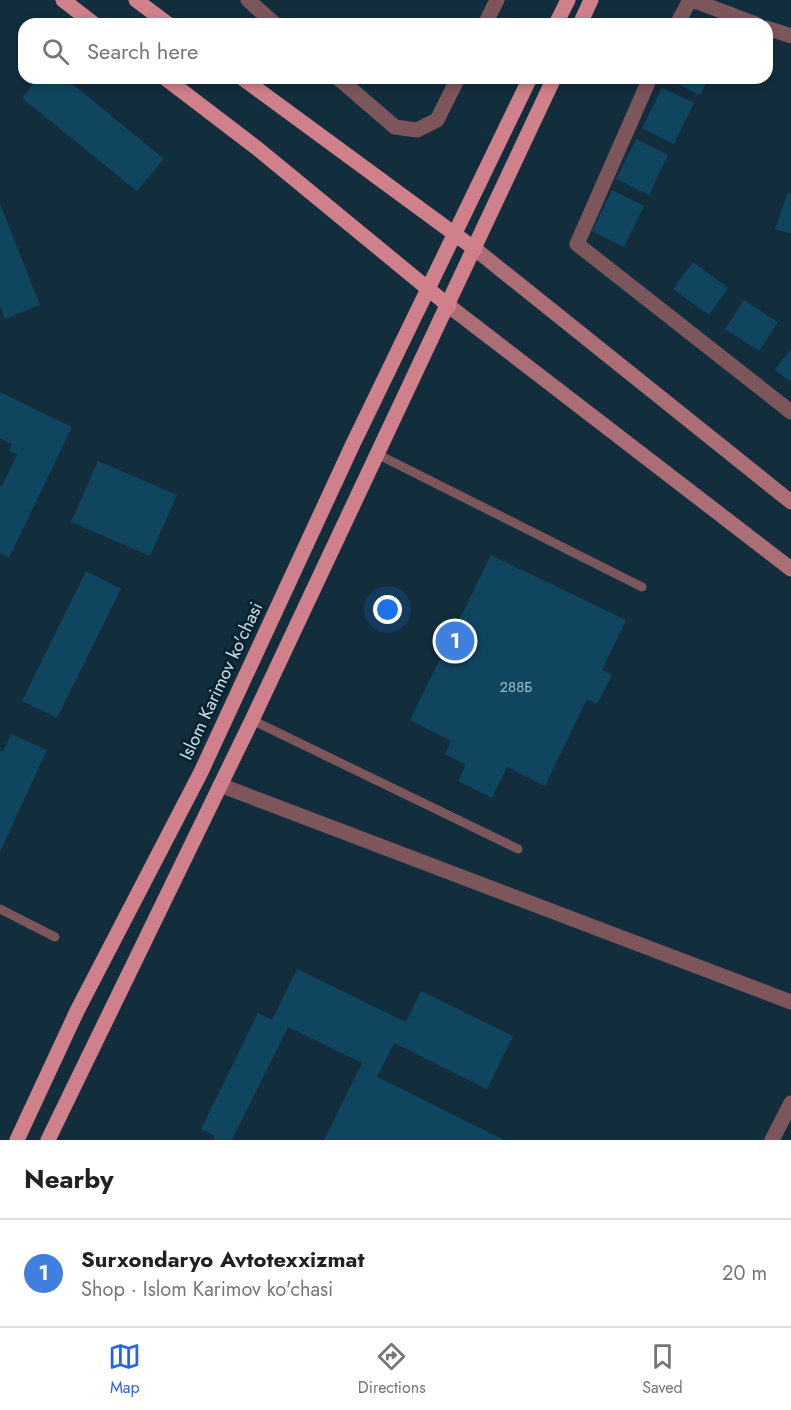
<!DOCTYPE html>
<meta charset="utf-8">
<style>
body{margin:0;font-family:Jost,sans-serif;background:#f2f2f2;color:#202124}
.you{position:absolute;left:388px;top:610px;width:21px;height:21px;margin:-15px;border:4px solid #fff;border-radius:50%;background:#1a73e8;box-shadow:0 0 0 9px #1a73e833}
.badge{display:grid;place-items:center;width:39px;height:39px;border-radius:50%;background:#2563eb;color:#fff;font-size:20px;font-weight:700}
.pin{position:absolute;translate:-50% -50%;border:3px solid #fff;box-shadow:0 2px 6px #0006}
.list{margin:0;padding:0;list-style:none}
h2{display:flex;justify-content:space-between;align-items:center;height:78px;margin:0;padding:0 24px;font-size:26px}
h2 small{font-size:20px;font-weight:400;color:#757577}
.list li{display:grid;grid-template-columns:39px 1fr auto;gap:18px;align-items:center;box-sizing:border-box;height:108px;padding:0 24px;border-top:2px solid #e0e0e0}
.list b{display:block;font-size:22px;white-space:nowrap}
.list p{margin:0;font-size:20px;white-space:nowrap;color:#757577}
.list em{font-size:20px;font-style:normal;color:#757577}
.icon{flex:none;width:33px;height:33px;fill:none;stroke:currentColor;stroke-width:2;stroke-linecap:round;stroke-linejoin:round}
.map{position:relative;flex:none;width:791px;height:1140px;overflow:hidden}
.search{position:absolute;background:#fff;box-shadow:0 3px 9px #0003;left:18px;right:18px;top:18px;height:66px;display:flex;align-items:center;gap:15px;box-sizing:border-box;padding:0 21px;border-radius:18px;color:#757577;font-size:22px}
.sheet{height:186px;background:#fff}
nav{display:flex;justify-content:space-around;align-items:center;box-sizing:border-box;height:84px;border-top:2px solid #e0e0e0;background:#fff;font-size:16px;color:#757577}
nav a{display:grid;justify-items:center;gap:3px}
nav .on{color:#2563eb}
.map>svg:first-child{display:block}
.building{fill:#10455f}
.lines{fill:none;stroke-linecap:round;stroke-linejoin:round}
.lane{stroke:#7d565b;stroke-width:9}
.street{stroke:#7d565b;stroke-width:15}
.secondary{stroke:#ab6e76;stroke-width:15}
.primary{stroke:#cf808a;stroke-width:15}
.labels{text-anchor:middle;stroke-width:6;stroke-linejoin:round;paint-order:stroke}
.number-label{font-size:15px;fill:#a1bac8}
.street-label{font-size:18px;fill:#d1e1eb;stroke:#072332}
</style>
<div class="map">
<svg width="791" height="1140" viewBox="0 0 791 1140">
<rect width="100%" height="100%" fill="#122d3c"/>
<g class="building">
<polygon points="38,78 65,78 164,159 137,191 22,98"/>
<polygon points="665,78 709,78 700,95"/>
<polygon points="662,88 694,103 674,144 642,128"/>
<polygon points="636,139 668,155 649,195 616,179"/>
<polygon points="612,190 644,206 624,247 592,231"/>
<polygon points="788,192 791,194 791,234 775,229"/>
<polygon points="0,204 40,305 5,319 0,306"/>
<polygon points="693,262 728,288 709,315 673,289"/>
<polygon points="744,300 778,322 759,351 725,329"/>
<polygon points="791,349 791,382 775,370"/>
<polygon points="0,392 72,427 9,558 0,553 0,486 2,486 17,455 9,451 12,444 0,439"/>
<polygon points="98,461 177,495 150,556 71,522"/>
<polygon points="491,555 626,620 602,670 612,675 597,704 587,699 545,786 507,767 492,798 458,781 466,765 445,754 451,741 410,720"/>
<polygon points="86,571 121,589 57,718 22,701"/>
<polygon points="11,734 47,750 0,852 0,750 3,751"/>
<polygon points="297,969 406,1022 421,991 513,1036 487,1089 394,1043 377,1077 504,1140 324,1140 362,1063 288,1027 232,1140 213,1140 215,1136 201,1129 258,1013 272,1020"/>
</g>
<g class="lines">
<g class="lane">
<polyline points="377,454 642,587"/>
<polyline points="252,720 518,849"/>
<polyline points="0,909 55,937"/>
</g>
<g class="street">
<polyline points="248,0 275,24"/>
<polyline points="692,0 756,24"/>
<polyline points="485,24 497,0"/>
<polyline points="677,24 690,0"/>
<polyline points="767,28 791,36"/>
<polyline points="338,78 395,127 417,130 437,120 458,78"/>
<polyline points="650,78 577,244 791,412"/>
<polyline points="220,785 791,1002"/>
<polyline points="772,1140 791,1103"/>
</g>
<g class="secondary">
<polyline points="475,249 791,502"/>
<polyline points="449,306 791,569"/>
</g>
<g class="primary">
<polyline points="63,0 94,24"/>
<polyline points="136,0 168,24"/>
<polyline points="556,24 568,0"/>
<polyline points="580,24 591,0"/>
<polyline points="165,78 258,149 449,306"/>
<polyline points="242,78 475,249"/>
<polyline points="17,1140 77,1011 201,772 352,446 530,78"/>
<polyline points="48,1140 252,720 554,78"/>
</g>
</g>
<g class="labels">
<g class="number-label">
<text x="516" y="692">288Б</text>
</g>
<g class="street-label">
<text transform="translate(221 681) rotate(-65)" y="6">Islom Karimov ko'chasi</text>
</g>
</g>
</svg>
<div class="you"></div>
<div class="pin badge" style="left:455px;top:641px;background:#3f7fe0">1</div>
<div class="search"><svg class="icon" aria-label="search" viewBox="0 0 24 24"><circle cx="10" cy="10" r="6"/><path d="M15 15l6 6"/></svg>Search here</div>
</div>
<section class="sheet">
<h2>Nearby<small></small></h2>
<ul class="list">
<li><span class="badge" style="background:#3f7fe0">1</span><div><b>Surxondaryo Avtotexxizmat</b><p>Shop · Islom Karimov ko'chasi</p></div><em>20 m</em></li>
</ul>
</section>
<nav>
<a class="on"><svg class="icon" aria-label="map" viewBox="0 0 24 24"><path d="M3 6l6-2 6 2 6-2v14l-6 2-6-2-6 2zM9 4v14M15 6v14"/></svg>Map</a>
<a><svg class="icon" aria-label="directions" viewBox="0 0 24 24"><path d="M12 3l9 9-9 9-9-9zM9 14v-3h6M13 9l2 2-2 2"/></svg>Directions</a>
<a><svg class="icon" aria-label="saved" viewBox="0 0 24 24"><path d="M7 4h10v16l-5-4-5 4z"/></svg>Saved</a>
</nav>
